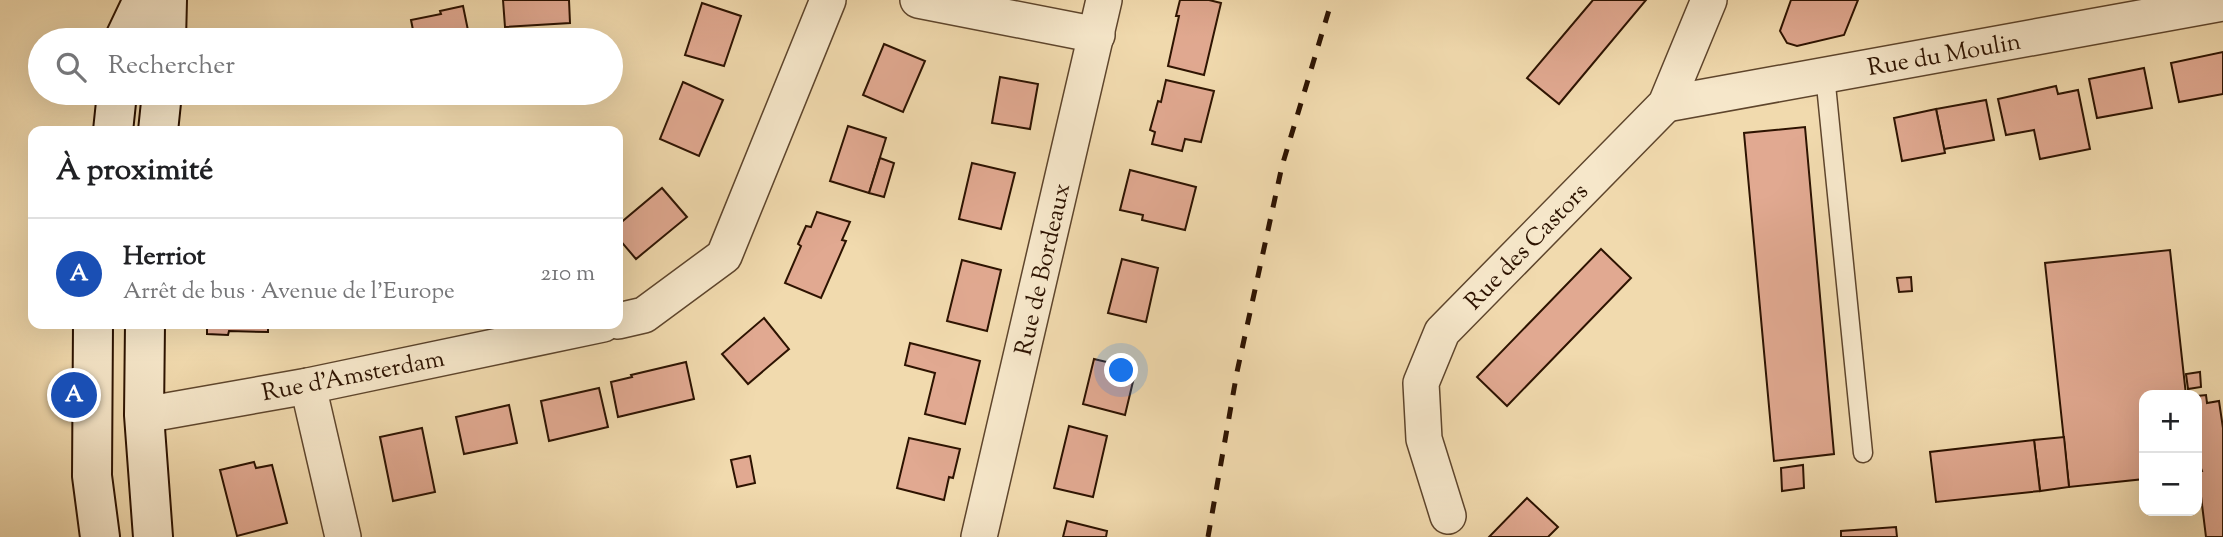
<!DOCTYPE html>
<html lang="fr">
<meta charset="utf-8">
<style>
body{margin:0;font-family:"Sorts Mill Goudy",serif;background:#f2f2f2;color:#202124}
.controls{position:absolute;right:21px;bottom:21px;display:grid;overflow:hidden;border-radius:14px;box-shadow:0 7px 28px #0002}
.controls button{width:63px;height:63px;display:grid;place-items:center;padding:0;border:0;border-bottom:2px solid #e0e0e0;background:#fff;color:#202124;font:35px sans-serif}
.you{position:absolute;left:1122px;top:371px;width:24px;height:24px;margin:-18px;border:5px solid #fff;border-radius:50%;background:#1a73e8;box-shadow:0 0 0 10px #1a73e833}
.badge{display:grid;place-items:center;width:46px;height:46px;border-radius:50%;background:#0f766e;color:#fff;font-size:23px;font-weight:700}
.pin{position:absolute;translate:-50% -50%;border:4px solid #fff;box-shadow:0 2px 7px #0006}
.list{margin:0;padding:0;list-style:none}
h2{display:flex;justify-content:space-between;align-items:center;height:91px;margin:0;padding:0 28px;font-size:30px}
h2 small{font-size:23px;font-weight:400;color:#757577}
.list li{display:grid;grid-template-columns:46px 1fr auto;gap:21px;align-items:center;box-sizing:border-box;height:112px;padding:0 28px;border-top:2px solid #e0e0e0}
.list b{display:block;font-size:26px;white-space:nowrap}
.list p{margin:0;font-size:23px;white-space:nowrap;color:#757577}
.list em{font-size:23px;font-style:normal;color:#757577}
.icon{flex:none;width:38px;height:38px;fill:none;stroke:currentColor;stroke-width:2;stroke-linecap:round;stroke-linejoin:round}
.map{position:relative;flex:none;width:2223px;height:537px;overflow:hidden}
.search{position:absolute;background:#fff;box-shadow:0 7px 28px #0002;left:28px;top:28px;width:595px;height:77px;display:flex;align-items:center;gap:18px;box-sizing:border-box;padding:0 24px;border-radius:38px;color:#757577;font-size:26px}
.panel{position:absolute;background:#fff;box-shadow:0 7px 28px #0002;left:28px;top:126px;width:595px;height:203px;border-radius:14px}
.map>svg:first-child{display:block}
.building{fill:#e1a991;stroke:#2d1301;stroke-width:2}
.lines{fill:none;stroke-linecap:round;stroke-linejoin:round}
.service-casing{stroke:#5e452c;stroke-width:21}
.minor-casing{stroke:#5e452c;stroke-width:38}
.secondary-casing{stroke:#2d1301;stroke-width:42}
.service{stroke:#f6e7ca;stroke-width:18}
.minor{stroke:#f6e7ca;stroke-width:35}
.secondary{stroke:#f6e7ca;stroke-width:38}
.rail{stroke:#2d1301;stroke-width:5;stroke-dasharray:12 12;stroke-linecap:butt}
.labels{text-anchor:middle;stroke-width:5;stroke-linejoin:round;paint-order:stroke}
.street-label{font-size:24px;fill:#2d1301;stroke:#f6e7ca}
</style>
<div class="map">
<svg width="2223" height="537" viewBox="0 0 2223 537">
<rect width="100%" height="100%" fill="#f1daae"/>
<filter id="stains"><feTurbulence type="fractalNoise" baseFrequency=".00286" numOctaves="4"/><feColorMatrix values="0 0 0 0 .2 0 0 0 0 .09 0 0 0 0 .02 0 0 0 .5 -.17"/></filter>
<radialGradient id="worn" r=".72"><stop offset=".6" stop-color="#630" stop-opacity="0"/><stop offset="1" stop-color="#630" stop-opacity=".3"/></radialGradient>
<g class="building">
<polygon points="503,0 569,0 570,23 505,27"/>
<polygon points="1180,0 1209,0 1221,3 1204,75 1168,66 1179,16 1176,16"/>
<polygon points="1593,0 1646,0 1559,104 1527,78"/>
<polygon points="1791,0 1858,0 1844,35 1797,46 1787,43 1780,31"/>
<polygon points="702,3 741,16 724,66 685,55"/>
<polygon points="463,6 470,40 415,40 411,20 441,14 440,11"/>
<polygon points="884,44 925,61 903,112 863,95"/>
<polygon points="2223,52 2223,94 2179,102 2171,63"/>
<polygon points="2144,68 2152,108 2097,118 2089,79"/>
<polygon points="1000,77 1038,84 1030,129 992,123"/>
<polygon points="1166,80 1214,91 1201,142 1185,139 1182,151 1152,144 1155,132 1150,130 1158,101 1161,102"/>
<polygon points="683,82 723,100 699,156 660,139"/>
<polygon points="2056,86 2058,94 2078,90 2090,149 2040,159 2034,130 2006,135 1998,99"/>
<polygon points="1986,100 1994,140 1944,149 1936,109"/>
<polygon points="1936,109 1945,153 1902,161 1894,118"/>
<polygon points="848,126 886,138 869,193 830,181"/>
<polygon points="1805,127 1834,454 1774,461 1744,133"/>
<polygon points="880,158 894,163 884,197 869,193"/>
<polygon points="972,163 1015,173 1001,229 959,219"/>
<polygon points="1130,170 1196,187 1185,230 1142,220 1143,215 1120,210"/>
<polygon points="662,188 687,217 636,259 618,238 618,225"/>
<polygon points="817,212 850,222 842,240 846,241 821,298 785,283 801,246 798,244 806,226 811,227"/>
<polygon points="1601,249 1631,278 1507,406 1477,377"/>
<polygon points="2170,250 2186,395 2144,395 2144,479 2069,487 2045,263"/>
<polygon points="1122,259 1158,268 1146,322 1108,313"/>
<polygon points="962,260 1001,270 987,331 947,321"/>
<polygon points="1911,277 1912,291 1899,292 1897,278"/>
<polygon points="764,318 789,349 748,384 722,354"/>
<polygon points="207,324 268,324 268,332 229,331 228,335 207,334"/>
<polygon points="910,343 980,361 965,424 925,414 935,373 905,365"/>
<polygon points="1094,359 1136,369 1125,415 1083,404"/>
<polygon points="686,362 694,399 618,417 611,382 632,377 631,375"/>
<polygon points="2200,372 2201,387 2188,389 2186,374"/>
<polygon points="599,388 608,427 549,441 541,401"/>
<polygon points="2206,395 2207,403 2219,401 2223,428 2223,537 2206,537 2198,472 2202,471 2197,457 2197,396"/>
<polygon points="509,405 517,443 464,454 456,417"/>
<polygon points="1069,426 1107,436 1093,497 1054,488"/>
<polygon points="422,428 435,492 393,501 380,437"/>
<polygon points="2064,437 2069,487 2040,491 2034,440"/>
<polygon points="909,438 960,449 953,478 949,477 944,500 897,488"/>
<polygon points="2034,440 2040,491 1936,502 1930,452"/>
<polygon points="750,456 755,483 737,487 731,460"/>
<polygon points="254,462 256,468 272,465 287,523 237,536 220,470"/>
<polygon points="1803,465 1804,488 1782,491 1781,468"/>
<polygon points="1527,498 1558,527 1548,537 1489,537"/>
<polygon points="1067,521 1107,531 1106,537 1063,537"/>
<polygon points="1896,527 1897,537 1841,537 1841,531"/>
</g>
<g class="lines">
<defs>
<polyline id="service" points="1825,75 1863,453"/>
<g id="minor">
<polyline points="918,0 1097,35"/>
<polyline points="1666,104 2223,3"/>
<polyline points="618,321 644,315 724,256 828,0"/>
<polyline points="308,386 343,537"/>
<polyline points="144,415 308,386 603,324"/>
<polyline points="1448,516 1424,439 1421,383 1442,332 1666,104 1709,0"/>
<polyline points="979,537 1104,0"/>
</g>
<g id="secondary">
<polyline points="124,40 143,0"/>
<polyline points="166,40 167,0"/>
<polyline points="113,131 117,93"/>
<polyline points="158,131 162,93"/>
<polyline points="93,324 92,476 100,537"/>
<polyline points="145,324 144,415 153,537"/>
</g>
</defs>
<use href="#service" class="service-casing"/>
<use href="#minor" class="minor-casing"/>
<use href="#secondary" class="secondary-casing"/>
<use href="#service" class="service"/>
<use href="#minor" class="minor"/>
<use href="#secondary" class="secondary"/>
<polyline class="rail" points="1208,537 1237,372 1282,166 1332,0"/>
</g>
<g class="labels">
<g class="street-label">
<text transform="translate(1944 54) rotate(-10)" y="8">Rue du Moulin</text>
<text transform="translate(1526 246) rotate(-46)" y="8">Rue des Castors</text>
<text transform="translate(1042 269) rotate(-77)" y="8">Rue de Bordeaux</text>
<text transform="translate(353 375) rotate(-11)" y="8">Rue d'Amsterdam</text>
</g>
</g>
<rect width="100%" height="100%" filter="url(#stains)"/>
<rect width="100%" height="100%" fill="url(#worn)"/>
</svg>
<div class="controls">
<button>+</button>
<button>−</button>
</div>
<div class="you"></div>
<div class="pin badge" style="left:74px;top:395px;background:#1a4fb4">A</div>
<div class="search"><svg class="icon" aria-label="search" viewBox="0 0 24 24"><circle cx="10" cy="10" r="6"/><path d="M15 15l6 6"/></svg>Rechercher</div>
<section class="panel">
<h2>À proximité<small></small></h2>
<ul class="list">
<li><span class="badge" style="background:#1a4fb4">A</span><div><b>Herriot</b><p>Arrêt de bus · Avenue de l'Europe</p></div><em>210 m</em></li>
</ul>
</section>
</div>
